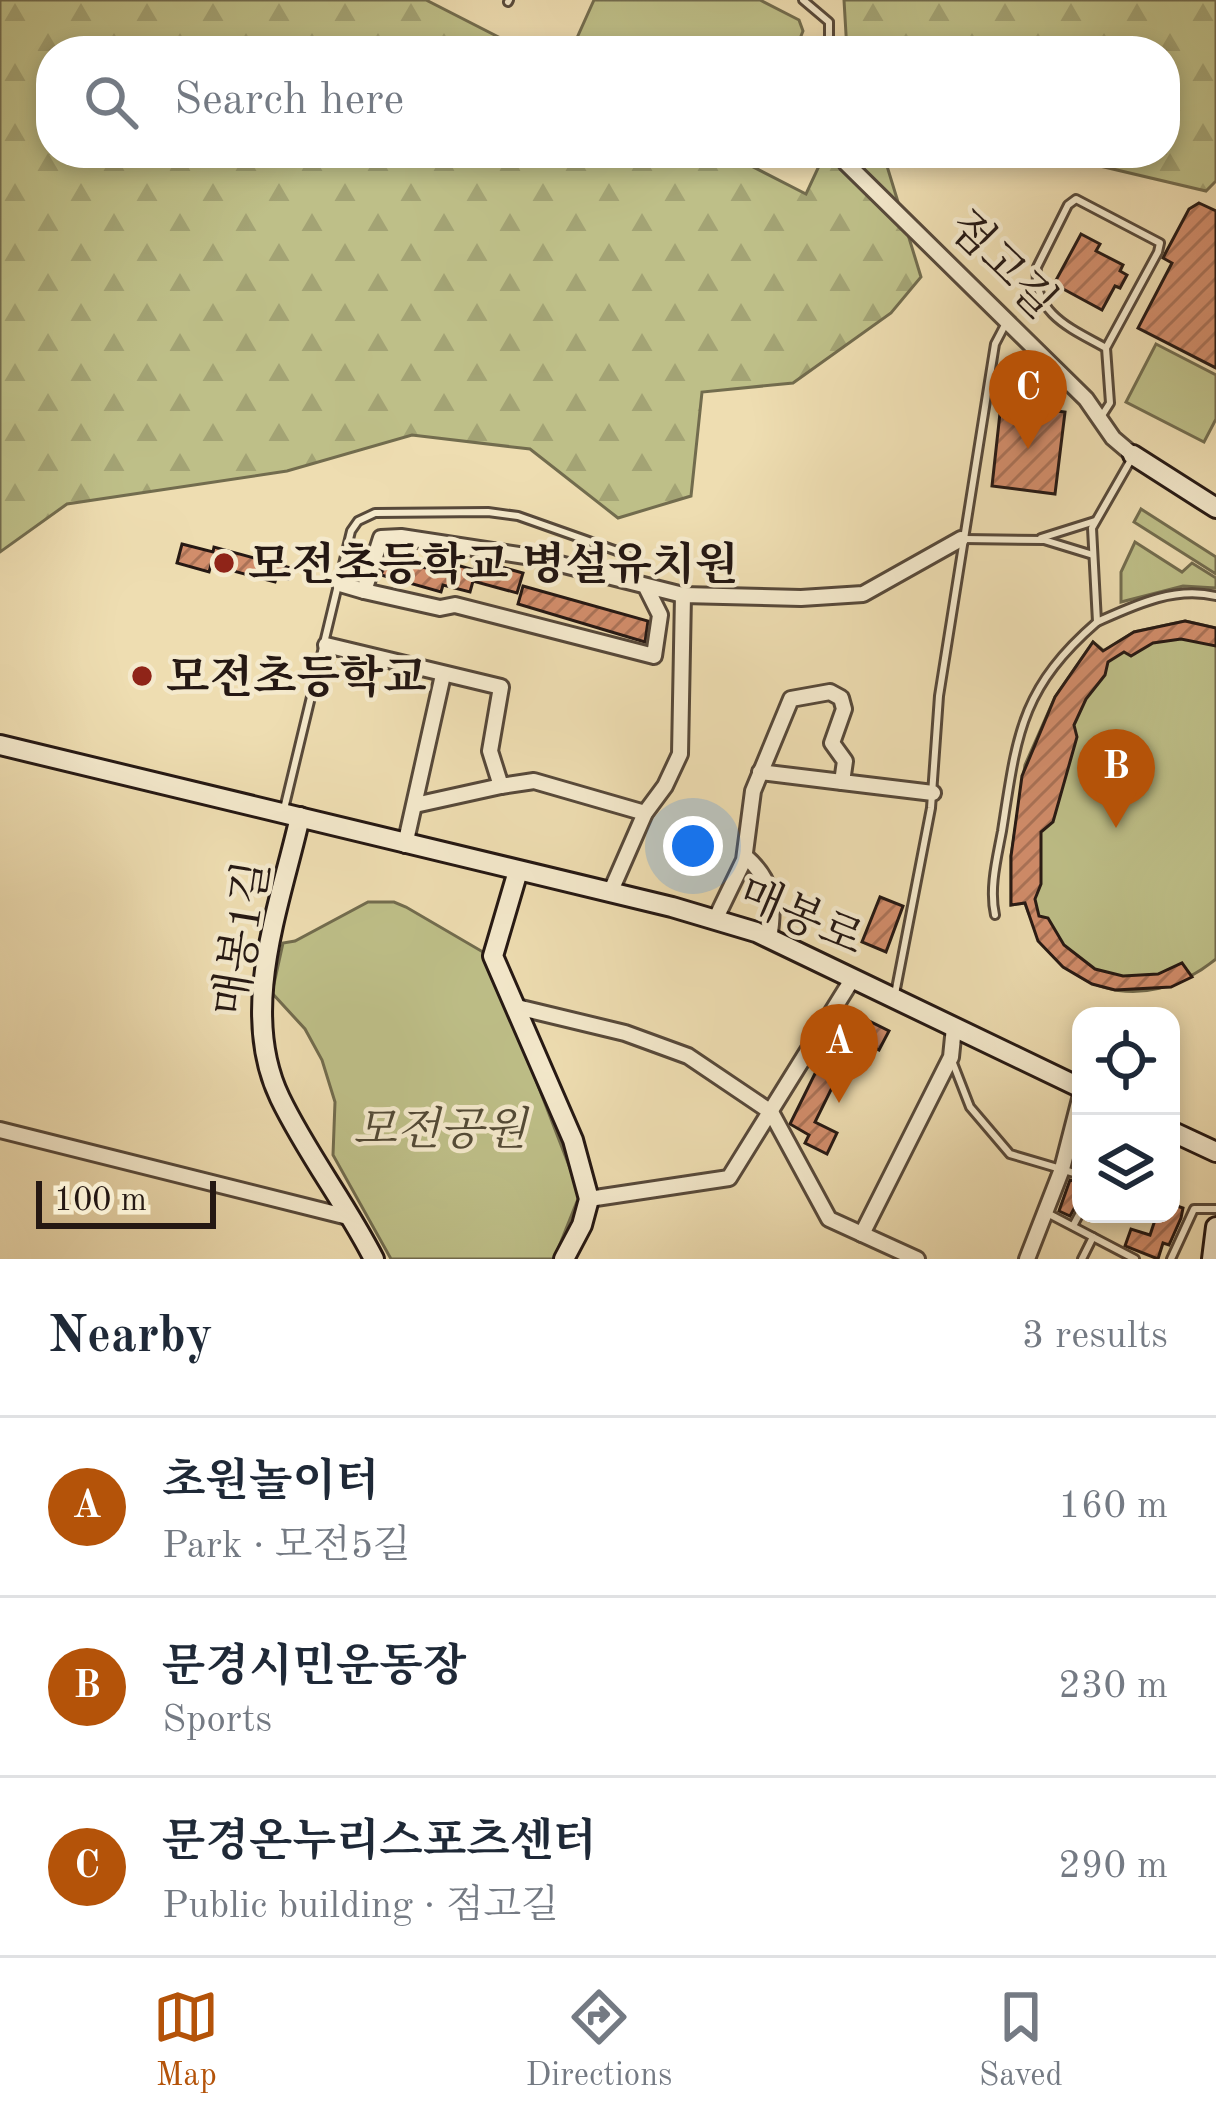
<!DOCTYPE html>
<meta charset="utf-8">
<style>
body{margin:0;font-family:"Old Standard TT","Noto Serif KR",serif;background:#f6f6f7;color:#1f2937}
.controls{position:absolute;right:36px;bottom:36px;display:grid;overflow:hidden;border-radius:24px;box-shadow:0 6px 18px #0003}
.controls button{width:108px;height:108px;display:grid;place-items:center;padding:0;border:0;border-bottom:3px solid #e0e1e3;background:#fff;color:#1f2937;font:60px sans-serif}
.scale{position:absolute;left:36px;bottom:30px;width:180px;box-sizing:border-box;padding-left:12px;border:6px solid #251813;border-top:0;font-size:33px;line-height:42px;white-space:nowrap;color:#251813;-webkit-text-stroke:9px #f4e9cc;paint-order:stroke}
.you{position:absolute;left:693px;top:846px;width:42px;height:42px;margin:-30px;border:9px solid #fff;border-radius:50%;background:#1a73e8;box-shadow:0 0 0 18px #1a73e833}
.badge{display:grid;place-items:center;width:78px;height:78px;border-radius:50%;background:#b45309;color:#fff;font-size:39px;font-weight:700}
.pin{position:absolute;translate:-50% -99px;filter:drop-shadow(0 3px 6px #0008)}
.pin::after{content:'';position:absolute;top:63px;width:42px;height:36px;background:inherit;clip-path:polygon(0 0,100% 0,50% 100%)}
.list{margin:0;padding:0;list-style:none}
h2{display:flex;justify-content:space-between;align-items:center;height:156px;margin:0;padding:0 48px;font-size:51px}
h2 small{font-size:39px;font-weight:400;color:#747a83}
.list li{display:grid;grid-template-columns:78px 1fr auto;gap:36px;align-items:center;box-sizing:border-box;height:180px;padding:0 48px;border-top:3px solid #e0e1e3}
.list b{display:block;font-size:45px;white-space:nowrap}
.list p{margin:0;font-size:39px;white-space:nowrap;color:#747a83}
.list em{font-size:39px;font-style:normal;color:#747a83}
.icon{flex:none;width:66px;height:66px;fill:none;stroke:currentColor;stroke-width:2;stroke-linecap:round;stroke-linejoin:round}
.map{position:relative;flex:none;width:1216px;height:1259px;overflow:hidden}
.search{position:absolute;background:#fff;box-shadow:0 6px 18px #0003;left:36px;right:36px;top:36px;height:132px;display:flex;align-items:center;gap:30px;box-sizing:border-box;padding:0 42px;border-radius:48px;color:#747a83;font-size:45px}
.sheet{height:696px;background:#fff}
nav{display:flex;justify-content:space-around;align-items:center;box-sizing:border-box;height:168px;border-top:3px solid #e0e1e3;background:#fff;font-size:33px;color:#747a83}
nav a{display:grid;justify-items:center;gap:6px}
nav .on{color:#b45309}
.map>svg:first-child{display:block}
.green{fill:#bebf88;stroke:#726c4e;stroke-width:3}
.forest{fill:url(#forest-firs);stroke:#726c4e;stroke-width:3}
.building{fill:url(#building-hatch);stroke:#251813;stroke-width:3}
.lines{fill:none;stroke-linecap:round;stroke-linejoin:round}
.lane-casing{stroke:#57493a;stroke-width:12}
.street-casing{stroke:#57493a;stroke-width:20}
.secondary-casing{stroke:#251813;stroke-width:24}
.lane{stroke:#f4e9cc;stroke-width:6}
.street{stroke:#f4e9cc;stroke-width:14}
.secondary{stroke:#f4e9cc;stroke-width:18}
.poi-dot{fill:#8f2418;stroke:#f4e9cc;stroke-width:4.5}
.labels{text-anchor:middle;stroke-width:9;stroke-linejoin:round;paint-order:stroke}
.street-label{font-size:45px;fill:#251813;stroke:#f4e9cc}
.poi-label{font-size:45px;font-weight:bold;fill:#251813;stroke:#f4e9cc;text-anchor:start}
.park-label{font-size:45px;font-style:italic;fill:#534a36;stroke:#f4e9cc}
</style>
<div class="map">
<svg width="1216" height="1259" viewBox="0 0 1216 1259">
<defs>
<pattern id="forest-firs" width="22" height="20" patternUnits="userSpaceOnUse" patternTransform="scale(3)"><rect width="22" height="20" fill="#bebf88"/><path d="M5 1l3.5 6h-7zM16 11l3.5 6h-7z" fill="#a3a374"/></pattern>
<pattern id="building-hatch" width="6" height="6" patternUnits="userSpaceOnUse" patternTransform="scale(3)"><rect width="6" height="6" fill="#d28d6b"/><path d="M-1 1l2-2M0 6l6-6M5 7l2-2" fill="none" stroke="#aa7257"/></pattern>
</defs>
<rect width="100%" height="100%" fill="#eeddb1"/>
<filter id="stains"><feTurbulence type="fractalNoise" baseFrequency=".00167" numOctaves="4"/><feColorMatrix values="0 0 0 0 .2 0 0 0 0 .09 0 0 0 0 .02 0 0 0 .5 -.17"/></filter>
<radialGradient id="worn" r=".72"><stop offset=".6" stop-color="#630" stop-opacity="0"/><stop offset="1" stop-color="#630" stop-opacity=".3"/></radialGradient>
<g class="green">
<polygon points="594,0 760,0 799,20 803,31 795,51 576,51 576,40"/>
<polygon points="1156,344 1216,375 1216,419 1204,442 1126,402"/>
<polygon points="1141,509 1216,557 1216,574 1134,522"/>
<polygon points="1135,542 1182,572 1192,563 1216,578 1216,588 1183,586 1121,602 1121,572"/>
<path d="M1185,621L1216,628V959C1142,1019 1055,993 1025,903L1011,905V856L1025,765L1055,697L1093,642L1104,651L1134,632Z"/>
<polygon points="368,902 394,902 406,907 483,952 495,974 580,1194 554,1259 391,1259 333,1155 335,1102 322,1060 305,1029 272,993 283,943 295,941"/>
</g>
<g class="forest">
<polygon points="0,0 426,0 526,51 51,51 51,153 726,153 806,194 825,153 883,153 921,277 891,313 793,383 702,392 691,496 618,518 530,449 412,435 287,471 67,504 0,552"/>
<polygon points="844,0 1216,0 1216,181 1206,191 1100,166 1073,153 1165,153 1165,51 847,51"/>
</g>
<g class="building">
<polygon points="1199,203 1216,211 1216,368 1138,328 1172,263 1163,258 1165,254 1189,209"/>
<polygon points="1081,234 1100,244 1096,251 1123,265 1120,271 1127,275 1120,288 1115,286 1102,310 1054,284"/>
<polygon points="1001,404 1065,412 1055,494 992,486"/>
<polygon points="182,544 213,552 214,547 291,568 288,579 277,576 275,582 211,565 209,572 177,563"/>
<polygon points="387,557 454,576 457,565 474,570 476,560 523,573 517,593 473,581 470,592 443,585 441,592 381,575"/>
<polygon points="523,586 648,621 645,642 518,604"/>
<polygon points="1185,621 1216,628 1216,646 1181,639 1153,643 1131,656 1124,652 1108,662 1105,675 1086,699 1074,725 1077,737 1053,822 1041,832 1041,884 1035,899 1039,916 1048,918 1064,945 1095,969 1123,976 1158,974 1182,963 1192,977 1171,987 1115,990 1092,984 1063,967 1038,941 1025,903 1011,905 1011,856 1022,776 1055,697 1093,642 1103,651 1134,632"/>
<polygon points="880,897 903,906 886,952 862,942"/>
<polygon points="844,1015 862,1024 865,1019 889,1031 879,1050 856,1039 815,1122 837,1133 827,1154 805,1143 809,1135 790,1124"/>
<polygon points="1070,1180 1081,1183 1081,1196 1070,1216 1059,1211"/>
<polygon points="1171,1204 1183,1208 1181,1218 1169,1245 1163,1243 1158,1259 1125,1246 1131,1229 1150,1235 1157,1214 1171,1214"/>
</g>
<g class="lines">
<defs>
<g id="lane">
<polyline points="803,0 829,22 829,51"/>
<polyline points="508,2 509,0"/>
<path d="M1101,417L1110,403L1106,348C1072,329 1032,314 1037,267L1068,205L1076,199L1160,243L1158,252L1106,348"/>
<path d="M1132,458L1092,528L1097,622C1135,605 1174,586 1216,596"/>
<polyline points="1041,538 1095,521"/>
<polyline points="964,539 1044,540 1093,555"/>
<polyline points="284,809 351,531 358,521 375,513 488,512 518,516 634,557"/>
<path d="M995,915C989,888 997,858 1002,831C1017,735 1020,689 1097,622"/>
<polyline points="895,994 931,808 939,696 995,344 1006,323"/>
<polyline points="951,1058 970,1107 1010,1154 1081,1175"/>
<polyline points="1049,1214 1135,1259"/>
<polyline points="1073,1226 1081,1211"/>
<polyline points="1082,1259 1093,1237"/>
<polyline points="1171,1259 1194,1209 1216,1209"/>
</g>
<g id="street">
<polyline points="846,163 1086,399 1113,438 1133,455"/>
<polyline points="340,584 364,591"/>
<polyline points="646,587 660,615 654,656 455,605 440,608 364,591 381,538 401,537 532,557 683,595"/>
<polyline points="326,645 501,687 490,751 501,786 534,781 645,813"/>
<polyline points="760,772 842,782"/>
<polyline points="415,805 501,786"/>
<polyline points="405,845 443,675"/>
<path d="M745,856C773,880 775,903 769,939"/>
<polyline points="610,893 645,813 665,786 680,754 683,595 801,598 863,594 961,539"/>
<polyline points="715,920 744,860 753,791 791,699 830,692 841,698 844,709 832,743 845,761 842,782 933,793"/>
<polyline points="517,1007 625,1033 688,1056 771,1112 829,1219 917,1259"/>
<polyline points="0,1130 352,1218"/>
<polyline points="589,1199 729,1178 853,978"/>
<polyline points="862,1234 951,1057 954,1027"/>
<polyline points="1027,1259 1062,1169 1081,1095"/>
</g>
<g id="secondary">
<polyline points="1133,455 1216,508"/>
<polyline points="0,745 672,907 756,932 1081,1088"/>
<path d="M300,817C280,905 238,1011 280,1098C307,1154 346,1204 374,1259"/>
<polyline points="518,871 493,956 573,1140 589,1199 582,1225 564,1259"/>
<polyline points="1171,1131 1216,1152"/>
<polyline points="1212,1259 1216,1227"/>
</g>
</defs>
<use href="#lane" class="lane-casing"/>
<use href="#street" class="street-casing"/>
<use href="#secondary" class="secondary-casing"/>
<use href="#lane" class="lane"/>
<use href="#street" class="street"/>
<use href="#secondary" class="secondary"/>
</g>
<g class="poi-dot">
<circle cx="224" cy="563" r="12"/>
<circle cx="142" cy="676" r="12"/>
</g>
<g class="labels">
<g class="street-label">
<text transform="translate(1004 263) rotate(45)" y="16">점고길</text>
<text transform="translate(802 915) rotate(23)" y="16">매봉로</text>
<text transform="translate(240 938) rotate(-81)" y="16">매봉1길</text>
</g>
<g class="poi-label">
<text x="248" y="579">모전초등학교 병설유치원</text>
<text x="166" y="692">모전초등학교</text>
</g>
<g class="park-label">
<text x="440" y="1144">모전공원</text>
</g>
</g>
<rect width="100%" height="100%" filter="url(#stains)"/>
<rect width="100%" height="100%" fill="url(#worn)"/>
</svg>
<div class="controls">
<button><svg class="icon" aria-label="locate" viewBox="0 0 24 24"><circle cx="12" cy="12" r="6"/><path d="M12 2v4M12 18v4M2 12h4M18 12h4"/></svg></button>
<button><svg class="icon" aria-label="layers" viewBox="0 0 24 24"><path d="M12 4l9 5-9 5-9-5zM3 14l9 5 9-5"/></svg></button>
</div>
<div class="scale">100 m</div>
<div class="you"></div>
<div class="pin badge" style="left:839px;top:1103px">A</div>
<div class="pin badge" style="left:1116px;top:828px">B</div>
<div class="pin badge" style="left:1028px;top:449px">C</div>
<div class="search"><svg class="icon" aria-label="search" viewBox="0 0 24 24"><circle cx="10" cy="10" r="6"/><path d="M15 15l6 6"/></svg>Search here</div>
</div>
<section class="sheet">
<h2>Nearby<small>3 results</small></h2>
<ul class="list">
<li><span class="badge">A</span><div><b>초원놀이터</b><p>Park · 모전5길</p></div><em>160 m</em></li>
<li><span class="badge">B</span><div><b>문경시민운동장</b><p>Sports</p></div><em>230 m</em></li>
<li><span class="badge">C</span><div><b>문경온누리스포츠센터</b><p>Public building · 점고길</p></div><em>290 m</em></li>
</ul>
</section>
<nav>
<a class="on"><svg class="icon" aria-label="map" viewBox="0 0 24 24"><path d="M3 6l6-2 6 2 6-2v14l-6 2-6-2-6 2zM9 4v14M15 6v14"/></svg>Map</a>
<a><svg class="icon" aria-label="directions" viewBox="0 0 24 24"><path d="M12 3l9 9-9 9-9-9zM9 14v-3h6M13 9l2 2-2 2"/></svg>Directions</a>
<a><svg class="icon" aria-label="saved" viewBox="0 0 24 24"><path d="M7 4h10v16l-5-4-5 4z"/></svg>Saved</a>
</nav>
